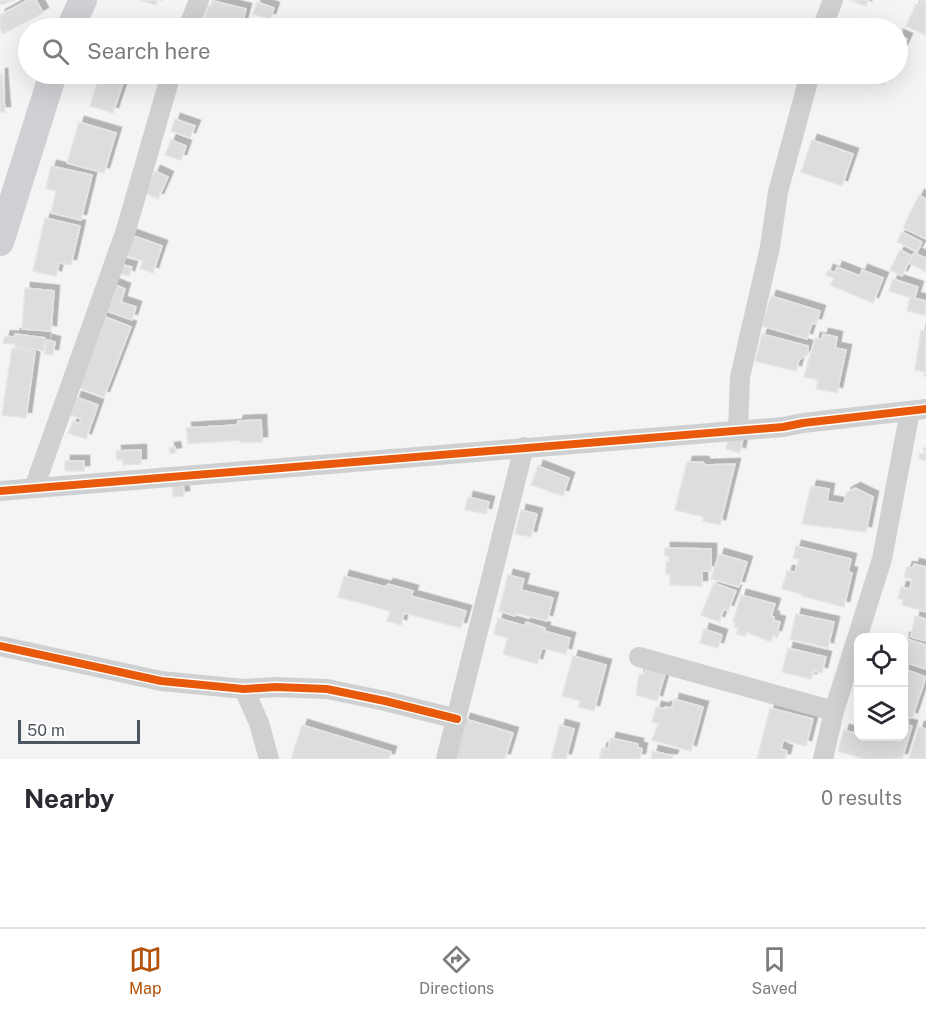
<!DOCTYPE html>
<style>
body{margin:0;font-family:"Public Sans",sans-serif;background:#f2f2f3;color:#2b2b33}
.controls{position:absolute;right:18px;bottom:18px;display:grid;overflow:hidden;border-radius:12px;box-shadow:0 6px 24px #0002}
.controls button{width:54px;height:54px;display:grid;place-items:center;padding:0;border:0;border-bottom:2px solid #e1e1e2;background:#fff;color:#2b2b33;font:30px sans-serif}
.scale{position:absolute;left:18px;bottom:15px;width:122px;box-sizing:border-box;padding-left:6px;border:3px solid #4a5661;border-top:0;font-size:16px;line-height:21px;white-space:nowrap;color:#4a5661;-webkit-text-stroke:4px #fff;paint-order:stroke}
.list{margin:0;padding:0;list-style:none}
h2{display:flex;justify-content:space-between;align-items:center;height:78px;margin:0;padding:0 24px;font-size:26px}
h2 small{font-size:20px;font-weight:400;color:#7c7c81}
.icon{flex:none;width:33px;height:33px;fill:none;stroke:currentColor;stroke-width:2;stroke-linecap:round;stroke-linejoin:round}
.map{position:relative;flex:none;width:926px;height:759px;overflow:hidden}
.search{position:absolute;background:#fff;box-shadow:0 6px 24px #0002;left:18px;right:18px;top:18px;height:66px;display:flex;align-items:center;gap:15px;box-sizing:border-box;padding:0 21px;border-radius:33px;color:#7c7c81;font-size:22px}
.sheet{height:168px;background:#fff}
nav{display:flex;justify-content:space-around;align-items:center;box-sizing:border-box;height:84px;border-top:2px solid #e1e1e2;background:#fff;font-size:16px;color:#7c7c81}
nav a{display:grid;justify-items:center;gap:3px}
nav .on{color:#b45309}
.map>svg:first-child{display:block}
.building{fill:#ddddde;stroke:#e5e6e7;stroke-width:1.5;filter:url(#shadow)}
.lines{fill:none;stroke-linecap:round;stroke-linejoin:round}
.street{stroke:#ced0d2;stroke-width:20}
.secondary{stroke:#ced0d4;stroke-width:28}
.cycleway-casing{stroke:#fff;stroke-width:11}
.cycleway{stroke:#e8590c;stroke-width:8}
</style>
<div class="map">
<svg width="926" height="759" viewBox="0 0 926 759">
<defs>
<filter id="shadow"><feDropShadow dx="5.5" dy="-5.5" stdDeviation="0" flood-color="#0004"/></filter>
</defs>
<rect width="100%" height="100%" fill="#f4f4f4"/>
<g class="building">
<polygon points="0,0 14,0 0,5"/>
<polygon points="28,0 36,0 43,13 3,34 0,28 0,15"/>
<polygon points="139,0 157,0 156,5"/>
<polygon points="849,0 868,0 866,6"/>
<polygon points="922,0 926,0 926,35 906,26 916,4 919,6"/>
<polygon points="214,1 246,9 241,28 202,28 208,6 210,6"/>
<polygon points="257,2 274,8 270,19 253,14"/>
<polygon points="898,35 907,39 898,58"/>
<polygon points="0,74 2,74 5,112 0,112"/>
<polygon points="100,74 126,74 113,113 90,106"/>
<polygon points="860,74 890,74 884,85"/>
<polygon points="175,119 195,126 190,138 171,131"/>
<polygon points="79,122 116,133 104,173 67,163"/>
<polygon points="171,140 186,146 181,160 165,155"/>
<polygon points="812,140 853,154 842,186 801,172"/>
<polygon points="51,166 92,175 81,220 51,213 56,191 46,188"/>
<polygon points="155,171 168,177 158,199 145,193"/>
<polygon points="919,195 926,199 926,239 903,228"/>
<polygon points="45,218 80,226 71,265 59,263 56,276 33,271"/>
<polygon points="902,232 922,242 917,252 897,242"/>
<polygon points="131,235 162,246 153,273 140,268 143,261 124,255"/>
<polygon points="900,250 912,256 902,276 890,270"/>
<polygon points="914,253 926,258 926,272 909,263"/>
<polygon points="119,264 132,267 129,276 116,272"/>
<polygon points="837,267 860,276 862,270 883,278 873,303 830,285 834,278 826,275 828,270 835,273"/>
<polygon points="893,279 918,287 914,299 889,291"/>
<polygon points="113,284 125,289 121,302 136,307 132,320 104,310"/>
<polygon points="25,288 54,291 51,331 22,329"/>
<polygon points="771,296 820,311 816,324 812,323 807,339 762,326"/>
<polygon points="910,297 926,301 926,315 907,311"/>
<polygon points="103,316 131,327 104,397 77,387"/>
<polygon points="921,330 926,331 926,377 924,376 925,372 915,370"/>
<polygon points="15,334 45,338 44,351 15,347 15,344 3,343 5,336 14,337"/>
<polygon points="762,334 808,346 808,354 799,360 796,371 755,361"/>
<polygon points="823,334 837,337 835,348 846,350 837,393 816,389 818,380 804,377 815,338 822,339"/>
<polygon points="47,340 55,342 53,355 45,354"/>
<polygon points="12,348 35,352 26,418 2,415"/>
<polygon points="76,397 98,405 86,439 68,433 73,421 80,424 81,419 70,415"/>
<polygon points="261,420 262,442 240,443 240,440 188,444 186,428 237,425 238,421"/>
<polygon points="729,435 743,438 740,453 726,449"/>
<polygon points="175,447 176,453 170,454 169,448"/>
<polygon points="926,447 926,461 920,459 919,454 924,454"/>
<polygon points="141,450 141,464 123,465 123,460 117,460 116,451"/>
<rect x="65" y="461" width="19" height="10"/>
<polygon points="687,462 703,462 705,465 735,464 720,525 703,521 704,517 675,510"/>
<polygon points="538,466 569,478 563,496 531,485"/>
<polygon points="183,482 184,496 173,497 172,483"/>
<polygon points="811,486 829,489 827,501 844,504 846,493 855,488 873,497 866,532 802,524"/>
<polygon points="468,497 489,502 486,514 465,510"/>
<polygon points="521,510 537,514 531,537 515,534"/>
<polygon points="796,546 851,559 848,572 852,573 844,607 802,596 802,594 782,589 787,571 795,572 799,559 793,558"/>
<polygon points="665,548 711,549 711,571 702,571 702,586 670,585 670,574 666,574 666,562 669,562 669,556 665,556"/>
<polygon points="719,554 747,562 739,587 711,579"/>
<polygon points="914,564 926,567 926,612 902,605 903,600 898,598 901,587 910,589 912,579 904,577 907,567 913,568"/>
<polygon points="508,575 524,579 521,590 553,598 547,621 516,613 515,616 499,611"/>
<polygon points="344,576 386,587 388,584 413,591 411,596 466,611 461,628 404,613 401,625 387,621 390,611 338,597"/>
<polygon points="714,583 736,591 728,611 724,609 719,622 701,615"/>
<polygon points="741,595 775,604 771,616 774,617 773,620 780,622 776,636 773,635 771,642 746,632 745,636 736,634 738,628 734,627 735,622 733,622"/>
<polygon points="796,614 834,622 828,648 790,639"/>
<polygon points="915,616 926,619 926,641 911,637"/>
<polygon points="498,618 525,626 526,622 545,628 544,631 570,638 566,654 542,648 537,664 503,654 508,638 494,634"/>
<polygon points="704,629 722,635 718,648 700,643"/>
<polygon points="904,638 926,645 926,669 904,662"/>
<polygon points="788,648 826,657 822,673 814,671 811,679 782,672"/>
<polygon points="573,656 606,665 594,711 579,707 580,701 562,696"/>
<polygon points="646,668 665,674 657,701 636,695 639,674 644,675"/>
<polygon points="904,669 926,677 912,718 904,716"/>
<polygon points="674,699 703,707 691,751 652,740 658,724 652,722 656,707 665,709 665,707 672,708"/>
<polygon points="770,708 813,719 806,746 783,740 781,749 787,751 785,759 757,759"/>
<polygon points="465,719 513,733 505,759 454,759"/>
<polygon points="904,724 912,726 902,759 864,759 838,751 844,730 858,734 858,736 878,740 879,736 904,736"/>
<polygon points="302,725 391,752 389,759 291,759"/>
<polygon points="560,725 574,729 566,759 551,759"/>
<polygon points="919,727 926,729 926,759 909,759"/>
<polygon points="611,738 638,744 637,747 642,749 640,759 599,759 602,748 608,749"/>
<polygon points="653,751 673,756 672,759 651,759"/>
</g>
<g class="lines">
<g class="street">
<polyline points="188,28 199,0"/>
<polyline points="822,28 833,0"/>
<polyline points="738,430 740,377 770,247 778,192 810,74"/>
<polyline points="34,488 126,230 171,74"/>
<polyline points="0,491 783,427 803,423 926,409"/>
<polyline points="0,646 161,681 244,689 276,687 327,689 385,701 457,719"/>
<polyline points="639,657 834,711"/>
<polyline points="244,689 259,723 269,759"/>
<polyline points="446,759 524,447"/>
<polyline points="823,759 834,711 882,559 910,411"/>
</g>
<g class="secondary">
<polyline points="70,28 83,0"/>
<polyline points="0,242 53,74"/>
</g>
<defs>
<g id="cycleway">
<polyline points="0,491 783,427 803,423 926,409"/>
<polyline points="0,646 161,681 244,689 276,687 327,689 385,701 457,719"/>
</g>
</defs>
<use href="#cycleway" class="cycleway-casing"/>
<use href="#cycleway" class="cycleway"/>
</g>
</svg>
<div class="controls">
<button><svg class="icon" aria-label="locate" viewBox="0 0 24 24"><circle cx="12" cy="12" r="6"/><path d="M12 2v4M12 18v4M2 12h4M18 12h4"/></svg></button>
<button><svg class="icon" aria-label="layers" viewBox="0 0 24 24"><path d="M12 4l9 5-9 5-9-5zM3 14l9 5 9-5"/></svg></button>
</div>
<div class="scale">50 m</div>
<div class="search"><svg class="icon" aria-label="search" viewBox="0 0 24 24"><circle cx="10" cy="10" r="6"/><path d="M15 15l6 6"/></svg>Search here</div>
</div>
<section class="sheet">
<h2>Nearby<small>0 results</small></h2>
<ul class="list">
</ul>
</section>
<nav>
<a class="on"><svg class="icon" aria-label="map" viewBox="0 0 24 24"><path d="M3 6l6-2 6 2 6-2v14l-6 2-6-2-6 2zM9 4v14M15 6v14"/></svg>Map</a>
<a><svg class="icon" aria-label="directions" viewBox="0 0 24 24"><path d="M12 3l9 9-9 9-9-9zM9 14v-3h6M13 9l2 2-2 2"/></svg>Directions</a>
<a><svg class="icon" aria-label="saved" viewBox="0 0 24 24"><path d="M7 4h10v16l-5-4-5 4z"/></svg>Saved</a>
</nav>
